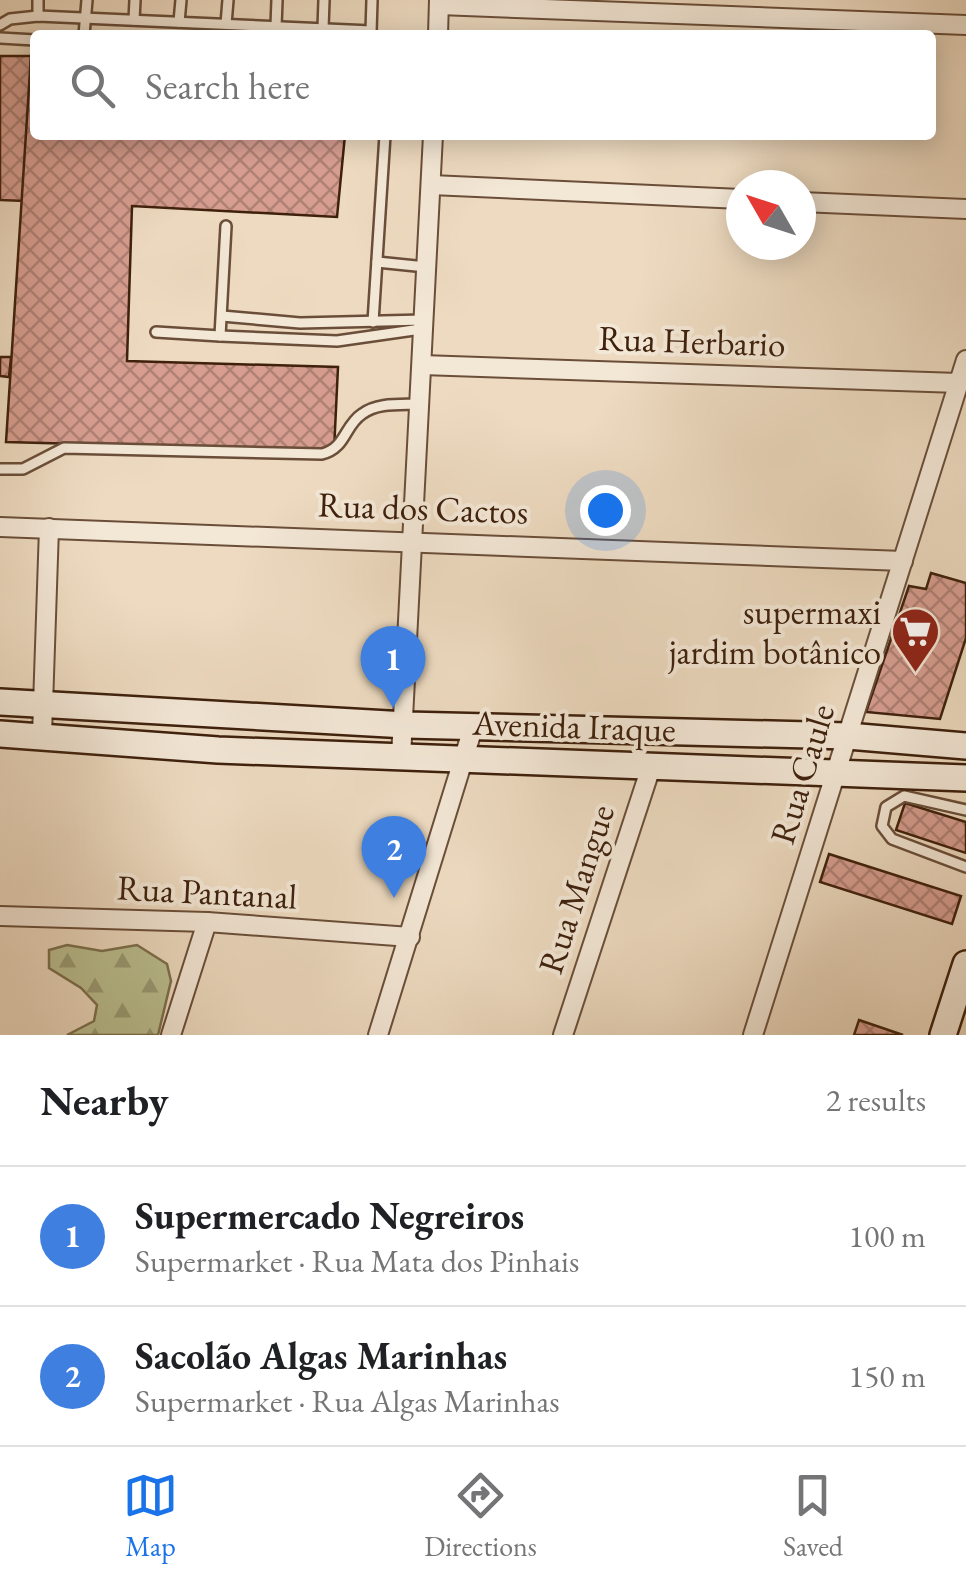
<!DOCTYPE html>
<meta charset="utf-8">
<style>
body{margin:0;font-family:"EB Garamond",serif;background:#f6f6f6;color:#202124}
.compass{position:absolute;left:726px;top:170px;width:90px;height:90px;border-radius:50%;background:#fff;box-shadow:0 5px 25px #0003;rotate:309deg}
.you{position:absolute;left:605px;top:510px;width:35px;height:35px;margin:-25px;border:8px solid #fff;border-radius:50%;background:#1a73e8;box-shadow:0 0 0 15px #1a73e833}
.badge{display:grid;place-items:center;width:65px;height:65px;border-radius:50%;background:#1a73e8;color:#fff;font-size:32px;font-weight:700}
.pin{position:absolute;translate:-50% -82px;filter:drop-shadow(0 2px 5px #0008)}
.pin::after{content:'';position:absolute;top:52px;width:35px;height:30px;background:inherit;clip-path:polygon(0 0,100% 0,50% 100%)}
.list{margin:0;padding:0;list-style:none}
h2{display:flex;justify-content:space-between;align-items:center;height:130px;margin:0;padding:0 40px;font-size:42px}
h2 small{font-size:32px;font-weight:400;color:#757577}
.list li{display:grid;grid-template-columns:65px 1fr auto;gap:30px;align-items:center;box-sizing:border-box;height:140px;padding:0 40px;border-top:2px solid #e0e0e0}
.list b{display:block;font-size:38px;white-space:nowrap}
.list p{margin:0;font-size:32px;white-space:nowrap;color:#757577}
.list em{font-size:32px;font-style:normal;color:#757577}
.icon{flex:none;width:55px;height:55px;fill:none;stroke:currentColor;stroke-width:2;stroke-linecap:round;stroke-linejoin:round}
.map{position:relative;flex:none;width:966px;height:1035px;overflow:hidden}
.search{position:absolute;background:#fff;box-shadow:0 5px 25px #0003;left:30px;right:30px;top:30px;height:110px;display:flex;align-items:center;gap:25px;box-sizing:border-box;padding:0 35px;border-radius:10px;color:#757577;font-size:38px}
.sheet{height:410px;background:#fff}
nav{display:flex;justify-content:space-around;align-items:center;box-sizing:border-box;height:140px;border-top:2px solid #e0e0e0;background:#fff;font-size:28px;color:#757577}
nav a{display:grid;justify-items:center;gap:5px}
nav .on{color:#1a73e8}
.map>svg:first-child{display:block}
.forest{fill:url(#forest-firs);stroke:#7c704e;stroke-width:2.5}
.building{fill:url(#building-cross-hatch);stroke:#3e200c;stroke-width:2.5}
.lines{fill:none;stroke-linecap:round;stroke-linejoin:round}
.lane-casing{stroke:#6a4e39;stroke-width:14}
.street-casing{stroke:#6a4e39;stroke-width:22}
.secondary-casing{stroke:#3e200c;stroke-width:30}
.lane{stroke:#f3e7d6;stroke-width:9}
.street{stroke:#f3e7d6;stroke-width:18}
.secondary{stroke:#f3e7d6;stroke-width:25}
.labels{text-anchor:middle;stroke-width:8;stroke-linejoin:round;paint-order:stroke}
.street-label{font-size:35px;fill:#3e200c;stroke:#f3e7d6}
.poi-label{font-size:35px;fill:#3e200c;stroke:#f3e7d6;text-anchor:end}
</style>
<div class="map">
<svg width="966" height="1035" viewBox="0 0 966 1035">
<defs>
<pattern id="forest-firs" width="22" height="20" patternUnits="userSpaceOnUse" patternTransform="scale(2.5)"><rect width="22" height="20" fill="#babf91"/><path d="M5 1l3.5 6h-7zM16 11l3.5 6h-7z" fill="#999b75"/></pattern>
<pattern id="building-cross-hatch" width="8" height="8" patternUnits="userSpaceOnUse" patternTransform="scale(2.5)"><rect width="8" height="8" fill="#d69d90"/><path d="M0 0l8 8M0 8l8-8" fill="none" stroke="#af8074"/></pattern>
</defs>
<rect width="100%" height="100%" fill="#eddac0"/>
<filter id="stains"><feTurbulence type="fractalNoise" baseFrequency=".002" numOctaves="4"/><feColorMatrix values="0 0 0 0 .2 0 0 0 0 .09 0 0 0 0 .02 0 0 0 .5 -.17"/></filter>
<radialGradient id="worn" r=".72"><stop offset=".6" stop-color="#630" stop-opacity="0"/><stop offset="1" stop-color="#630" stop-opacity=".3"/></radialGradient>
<polygon class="forest" points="67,945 102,951 137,945 167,964 171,981 158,1035 67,1035 94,1021 97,1005 81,988 49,968 49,950"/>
<g class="building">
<polygon points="0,56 31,56 25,201 0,200"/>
<polygon points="31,56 35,56 35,135 345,135 337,217 132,206 127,361 338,367 334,451 6,442"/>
<polygon points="0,357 11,357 9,377 0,376"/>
<polygon points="931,573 966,583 966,638 940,719 866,712 909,586 926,589"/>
<polygon points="905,803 966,822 966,853 896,830"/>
<polygon points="829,854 961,896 952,924 820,882"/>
<polygon points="859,1020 903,1035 854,1035"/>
</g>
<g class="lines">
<defs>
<g id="lane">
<polyline points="38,16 38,0"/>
<polyline points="134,20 135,0"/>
<polyline points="179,22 181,0"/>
<polyline points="226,24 228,0"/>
<polyline points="0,25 10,19 38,16 371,31"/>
<polyline points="276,26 277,0"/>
<polyline points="323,28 324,0"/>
<polyline points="371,32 372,0"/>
<polyline points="84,35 87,0"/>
<polyline points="0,38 35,40"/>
<polyline points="377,262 426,267"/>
<polyline points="222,316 300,323 424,320"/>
<polyline points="373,322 385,135"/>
<polyline points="156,332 220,336 226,226"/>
<polyline points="220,336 337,341 421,329"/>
<path d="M0,469H23L64,448L322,454C346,448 344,426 362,414C378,402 401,405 420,404"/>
<polyline points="966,810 904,796 886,807 882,826 892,839 966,867"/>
</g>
<g id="street">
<polyline points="439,5 966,25"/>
<polyline points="438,35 439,0"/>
<polyline points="431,185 741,199"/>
<polyline points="801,202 966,209"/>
<polyline points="422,365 959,383"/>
<polyline points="0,527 903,561"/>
<polyline points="42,735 49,528"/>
<polyline points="401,757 433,135"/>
<polyline points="0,916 207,922 410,937"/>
<polyline points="171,1035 207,922"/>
<polyline points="378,1035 473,728"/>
<polyline points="563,1035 652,764"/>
<polyline points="753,1035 966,360"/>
</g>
<g id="secondary">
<polyline points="0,702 406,725 848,736 966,746"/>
<polyline points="0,734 218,750 966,778"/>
<polyline points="943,1035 966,964"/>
</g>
</defs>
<use href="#lane" class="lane-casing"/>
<use href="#street" class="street-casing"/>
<use href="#secondary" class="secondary-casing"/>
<use href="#lane" class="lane"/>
<use href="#street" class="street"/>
<use href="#secondary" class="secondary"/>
</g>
<defs>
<symbol id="supermarket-pin" viewBox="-11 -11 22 30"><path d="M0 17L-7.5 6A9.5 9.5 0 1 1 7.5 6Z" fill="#8f2418" stroke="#f3e7d6"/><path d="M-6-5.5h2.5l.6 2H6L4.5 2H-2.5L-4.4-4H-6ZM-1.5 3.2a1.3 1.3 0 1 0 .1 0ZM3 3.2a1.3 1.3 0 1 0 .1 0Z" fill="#fff"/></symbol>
</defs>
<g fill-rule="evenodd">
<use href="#supermarket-pin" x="888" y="604" width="55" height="75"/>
</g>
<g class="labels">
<g class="street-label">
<text transform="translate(692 341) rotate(2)" y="12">Rua Herbario</text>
<text transform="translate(423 508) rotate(2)" y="12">Rua dos Cactos</text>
<text transform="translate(574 726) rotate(2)" y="12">Avenida Iraque</text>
<text transform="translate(802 774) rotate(-73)" y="12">Rua Caule</text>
<text transform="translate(576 889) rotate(-72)" y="12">Rua Mangue</text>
<text transform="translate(207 892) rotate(3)" y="12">Rua Pantanal</text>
</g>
<g class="poi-label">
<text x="881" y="624">supermaxi<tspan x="881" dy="40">jardim botânico</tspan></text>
</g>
</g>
<rect width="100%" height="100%" filter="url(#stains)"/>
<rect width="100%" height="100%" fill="url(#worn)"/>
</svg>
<svg class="compass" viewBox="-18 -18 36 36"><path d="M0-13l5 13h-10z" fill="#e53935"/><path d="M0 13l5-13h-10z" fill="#757577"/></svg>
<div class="you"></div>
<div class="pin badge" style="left:393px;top:708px;background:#3f7fe0">1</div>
<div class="pin badge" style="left:394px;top:898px;background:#3f7fe0">2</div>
<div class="search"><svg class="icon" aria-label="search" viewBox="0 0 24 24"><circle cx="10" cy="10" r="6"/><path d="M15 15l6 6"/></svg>Search here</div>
</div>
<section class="sheet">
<h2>Nearby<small>2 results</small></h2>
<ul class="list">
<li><span class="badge" style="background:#3f7fe0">1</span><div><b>Supermercado Negreiros</b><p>Supermarket · Rua Mata dos Pinhais</p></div><em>100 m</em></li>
<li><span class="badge" style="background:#3f7fe0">2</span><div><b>Sacolão Algas Marinhas</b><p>Supermarket · Rua Algas Marinhas</p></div><em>150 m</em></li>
</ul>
</section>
<nav>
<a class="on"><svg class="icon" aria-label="map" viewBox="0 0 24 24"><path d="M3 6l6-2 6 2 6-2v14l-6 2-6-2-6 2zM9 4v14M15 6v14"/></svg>Map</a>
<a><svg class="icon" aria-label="directions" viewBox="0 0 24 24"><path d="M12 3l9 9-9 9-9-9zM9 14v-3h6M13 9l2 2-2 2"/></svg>Directions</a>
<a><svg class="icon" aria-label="saved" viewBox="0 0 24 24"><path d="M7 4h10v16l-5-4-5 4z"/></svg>Saved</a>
</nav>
